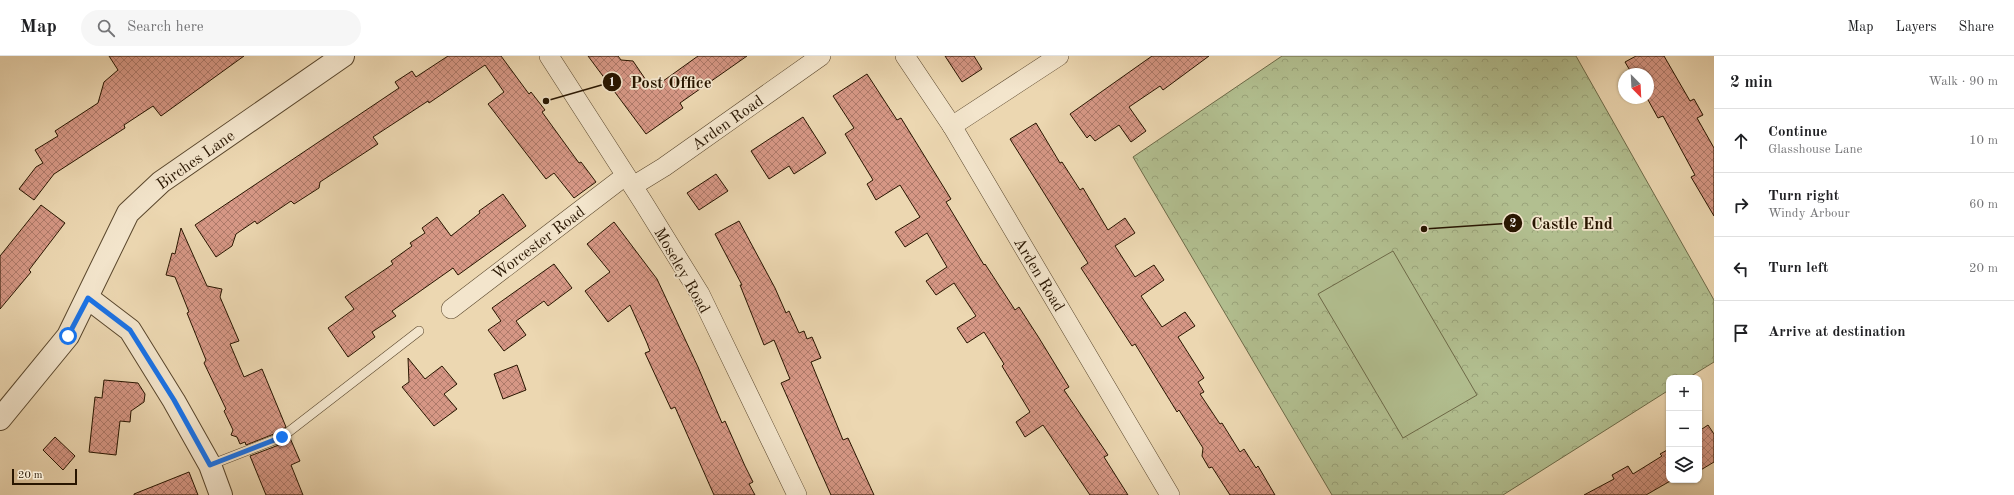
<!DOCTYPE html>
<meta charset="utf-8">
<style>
body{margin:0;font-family:"Old Standard TT",serif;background:#f6f6f6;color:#202124}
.controls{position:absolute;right:12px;bottom:12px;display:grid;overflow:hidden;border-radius:8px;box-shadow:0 1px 3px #0004}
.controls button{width:36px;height:36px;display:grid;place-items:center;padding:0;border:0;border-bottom:1px solid #e0e0e0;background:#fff;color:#202124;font:20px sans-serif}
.compass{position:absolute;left:1618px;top:12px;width:36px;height:36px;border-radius:50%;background:#fff;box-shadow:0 1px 3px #0004;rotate:156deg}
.scale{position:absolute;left:12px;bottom:10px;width:65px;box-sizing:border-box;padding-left:4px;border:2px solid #281500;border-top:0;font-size:11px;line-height:14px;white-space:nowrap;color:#281500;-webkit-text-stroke:3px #f3e5cc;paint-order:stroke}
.stop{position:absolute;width:12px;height:12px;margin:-9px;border:3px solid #1a73e8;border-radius:50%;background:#fff}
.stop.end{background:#1a73e8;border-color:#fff;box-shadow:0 1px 4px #0008}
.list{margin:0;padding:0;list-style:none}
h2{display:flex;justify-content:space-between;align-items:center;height:52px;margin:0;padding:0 16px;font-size:17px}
h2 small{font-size:13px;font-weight:400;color:#757577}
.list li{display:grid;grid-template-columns:26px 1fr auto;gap:12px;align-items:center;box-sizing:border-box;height:64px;padding:0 16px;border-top:1px solid #e0e0e0}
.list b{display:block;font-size:15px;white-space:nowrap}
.list p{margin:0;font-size:13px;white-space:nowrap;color:#757577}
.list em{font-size:13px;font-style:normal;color:#757577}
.icon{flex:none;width:22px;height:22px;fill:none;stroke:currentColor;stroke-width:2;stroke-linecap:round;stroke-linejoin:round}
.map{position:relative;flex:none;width:1714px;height:439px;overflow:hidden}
header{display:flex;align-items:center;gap:24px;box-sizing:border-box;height:56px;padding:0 20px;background:#fff;border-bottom:1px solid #e0e0e0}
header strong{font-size:19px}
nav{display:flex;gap:22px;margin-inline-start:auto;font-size:14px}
.search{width:280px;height:36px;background:#f6f6f6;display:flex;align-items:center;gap:10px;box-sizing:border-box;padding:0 14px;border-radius:22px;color:#757577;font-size:15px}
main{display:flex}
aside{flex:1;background:#fff}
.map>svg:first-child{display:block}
.forest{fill:url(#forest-crowns);stroke:#6d6a48}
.garden{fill:#b2bf90;stroke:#6d6a48}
.building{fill:url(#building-cross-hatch);stroke:#281500}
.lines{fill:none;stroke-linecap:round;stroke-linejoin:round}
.service-casing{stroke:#59462c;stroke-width:10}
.minor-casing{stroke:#59462c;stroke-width:20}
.tertiary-casing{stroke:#59462c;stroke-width:24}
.service{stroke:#f3e5cc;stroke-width:9}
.minor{stroke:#f3e5cc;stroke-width:19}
.tertiary{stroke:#f3e5cc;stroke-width:22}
.route{stroke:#1a73e8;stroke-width:5}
.labels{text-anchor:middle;stroke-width:3.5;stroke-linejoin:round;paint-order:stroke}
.street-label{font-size:16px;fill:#281500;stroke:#f3e5cc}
.leader{fill:none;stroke:#281500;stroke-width:1.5}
.callout-dot{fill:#281500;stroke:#f3e5cc;stroke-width:1.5}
.mark-label{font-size:12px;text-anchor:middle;font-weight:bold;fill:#fff}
.callout-label{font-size:17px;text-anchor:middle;font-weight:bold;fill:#281500;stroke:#f3e5cc;stroke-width:3.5;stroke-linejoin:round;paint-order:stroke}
</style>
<header>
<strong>Map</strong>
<div class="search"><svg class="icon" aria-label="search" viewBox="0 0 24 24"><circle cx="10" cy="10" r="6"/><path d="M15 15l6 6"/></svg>Search here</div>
<nav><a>Map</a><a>Layers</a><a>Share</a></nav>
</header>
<main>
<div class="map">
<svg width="1714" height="439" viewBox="0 0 1714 439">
<defs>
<pattern id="forest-crowns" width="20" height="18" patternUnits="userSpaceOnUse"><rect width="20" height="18" fill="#b2bf90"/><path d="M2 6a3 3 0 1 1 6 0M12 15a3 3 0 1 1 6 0" fill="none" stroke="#99a37a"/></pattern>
<pattern id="building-cross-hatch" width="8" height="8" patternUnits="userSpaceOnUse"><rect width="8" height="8" fill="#d69785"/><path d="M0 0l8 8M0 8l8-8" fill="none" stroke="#ae7a6a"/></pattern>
</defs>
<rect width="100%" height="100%" fill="#ecd7b1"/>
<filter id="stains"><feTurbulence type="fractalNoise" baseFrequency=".005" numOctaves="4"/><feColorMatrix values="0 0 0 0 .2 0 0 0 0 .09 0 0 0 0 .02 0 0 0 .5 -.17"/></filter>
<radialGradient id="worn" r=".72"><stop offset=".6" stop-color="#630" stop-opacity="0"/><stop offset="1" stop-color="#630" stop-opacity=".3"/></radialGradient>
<polygon class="forest" points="1282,0 1576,0 1714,244 1714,306 1688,322 1669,322 1669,334 1503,439 1332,439 1133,101"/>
<polygon class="garden" points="1393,195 1477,339 1403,382 1318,238"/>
<g class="building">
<polygon points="109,0 244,0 161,60 153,50 124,69 125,72 54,118 34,144 19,133 36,111 43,107 35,94 58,80 55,75 98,47 104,26 118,14"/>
<polygon points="448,0 501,0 529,38 531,36 545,54 542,56 579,107 581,106 596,126 574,142 554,117 546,123 488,48 504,36 485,9 429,47 428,45 373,81 378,88 320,126 319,132 294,148 291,145 257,168 255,165 236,178 232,190 216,201 195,169 399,32 395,26 412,15 416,21"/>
<polygon points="588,0 618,0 621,4 633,5 652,33 698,0 747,0 680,47 683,52 646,78"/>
<polygon points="945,0 974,0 982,13 962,26"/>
<polygon points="1152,0 1209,0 1163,34 1160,30 1129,51 1146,75 1131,86 1119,69 1095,85 1090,79 1087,82 1070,58"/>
<polygon points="1636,0 1664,0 1690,45 1694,43 1703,59 1697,62 1714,92 1714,160 1691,121 1695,119 1663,60 1658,62 1647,42 1648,42 1648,18 1632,18 1625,6"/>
<polygon points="867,18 897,64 901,62 951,143 946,146 984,209 985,208 1015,254 1019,251 1039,282 1069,331 1064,334 1108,399 1104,401 1128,439 1090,439 1043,369 1025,381 1016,366 1030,356 1002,310 1004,308 984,276 967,287 957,272 976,260 954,227 936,239 926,225 947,211 927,177 905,191 895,176 920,161 900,129 876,144 867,128 873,124 845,78 854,72 833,40"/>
<polygon points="803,61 826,97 794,118 789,110 769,123 751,95"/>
<polygon points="1036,67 1060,107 1062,106 1080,134 1083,132 1108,174 1125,162 1135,177 1115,190 1135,221 1154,209 1164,224 1141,240 1162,271 1185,256 1195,270 1178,281 1204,322 1198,326 1204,336 1200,338 1220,368 1222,367 1240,396 1244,393 1256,412 1258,410 1275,439 1230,439 1212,411 1209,412 1202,400 1203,392 1179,354 1177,356 1135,288 1132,290 1081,212 1088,207 1010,83"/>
<polygon points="716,118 728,135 699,154 687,137"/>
<polygon points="503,138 526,170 458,219 453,212 392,255 396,260 372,276 375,281 348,301 328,272 354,253 345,241 393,208 391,205 412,190 410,187 425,177 422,172 437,161 451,180 480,157 479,155"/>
<polygon points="41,149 65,167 29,214 31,216 0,253 0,200"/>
<polygon points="739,165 775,232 786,257 789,255 799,277 804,275 807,283 812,281 821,302 811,306 843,384 848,382 874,439 831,439 781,327 790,323 774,284 764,289 740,229 742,229 715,178"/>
<polygon points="614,166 657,223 698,311 722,367 725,365 745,410 753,426 749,428 755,439 714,439 675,351 671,353 657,323 645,297 650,295 647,287 630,249 608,266 585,235 610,216 587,188"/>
<polygon points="181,172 207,230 222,233 220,241 239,285 230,288 244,321 262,313 286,371 279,376 246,389 245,386 240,388 237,381 231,379 233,374 224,355 226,353 204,307 206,304 187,257 189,256 175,221 166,219 172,197 175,198"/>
<polygon points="554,208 572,232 548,250 544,245 516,265 526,279 504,295 488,274 501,265 492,252"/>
<polygon points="408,302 425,323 442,310 457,328 444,338 457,353 434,370 402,331 409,326"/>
<polygon points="517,309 526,334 503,343 494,318"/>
<polygon points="104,324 138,327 145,338 144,346 131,355 130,366 120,365 116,399 89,396 95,341 102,342"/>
<polygon points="1708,369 1714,378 1714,406 1699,415 1699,375"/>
<polygon points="55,381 75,400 63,414 43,394"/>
<polygon points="290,382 300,405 291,409 303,439 266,439 250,400 284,387"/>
<polygon points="1669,393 1669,424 1672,424 1646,439 1584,439 1614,423 1612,419 1628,410 1633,418 1662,400 1660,398"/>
<polygon points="189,416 198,439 134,439 134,438"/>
</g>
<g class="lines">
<defs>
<polyline id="service" points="210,409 282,381 419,275"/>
<g id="minor">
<polyline points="549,0 643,146 700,238 797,439"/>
<polyline points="905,0 952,70 1170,439"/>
<polyline points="952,70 1059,0"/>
<polyline points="633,130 664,111 821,0"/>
<polyline points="451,253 625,120"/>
</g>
<g id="tertiary">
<polyline points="88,242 130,274 174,345 210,409 221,439"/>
<polyline points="0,363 68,280 128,157 161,126 343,0"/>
</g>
</defs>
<use href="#service" class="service-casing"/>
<use href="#minor" class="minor-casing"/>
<use href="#tertiary" class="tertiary-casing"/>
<use href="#service" class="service"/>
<use href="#minor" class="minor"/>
<use href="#tertiary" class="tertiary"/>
</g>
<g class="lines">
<polyline class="route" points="68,280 88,242 130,274 174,344 210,409 282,381"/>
</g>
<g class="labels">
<g class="street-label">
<text transform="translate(727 66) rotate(-35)" y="6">Arden Road</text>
<text transform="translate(195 103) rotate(-35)" y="6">Birches Lane</text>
<text transform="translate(538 186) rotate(-37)" y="6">Worcester Road</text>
<text transform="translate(683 214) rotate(60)" y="6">Moseley Road</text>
<text transform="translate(1040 218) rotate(59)" y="6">Arden Road</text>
</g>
</g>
<path class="leader" d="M546 45L612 26M1424 173L1513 167"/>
<g class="callout-dot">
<circle cx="546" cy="45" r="4"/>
<circle cx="1424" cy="173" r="4"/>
<circle cx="612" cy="26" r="10"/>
<circle cx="1513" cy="167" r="10"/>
</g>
<g class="mark-label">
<text x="612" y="30">1</text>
<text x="1513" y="171">2</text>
</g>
<g class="callout-label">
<text x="671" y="32">Post Office</text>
<text x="1572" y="173">Castle End</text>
</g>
<rect width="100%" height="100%" filter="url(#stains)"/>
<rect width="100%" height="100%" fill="url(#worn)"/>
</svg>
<div class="controls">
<button>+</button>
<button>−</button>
<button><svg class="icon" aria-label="layers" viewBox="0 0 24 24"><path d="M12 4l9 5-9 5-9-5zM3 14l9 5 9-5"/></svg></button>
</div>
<svg class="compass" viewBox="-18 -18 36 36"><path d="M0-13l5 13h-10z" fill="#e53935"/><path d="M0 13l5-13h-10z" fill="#757577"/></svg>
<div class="scale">20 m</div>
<div class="stop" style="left:68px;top:280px"></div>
<div class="stop end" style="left:282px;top:381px"></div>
</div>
<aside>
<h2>2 min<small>Walk · 90 m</small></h2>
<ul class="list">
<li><svg class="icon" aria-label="ahead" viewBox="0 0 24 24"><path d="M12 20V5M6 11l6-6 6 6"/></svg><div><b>Continue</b><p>Glasshouse Lane</p></div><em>10 m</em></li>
<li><svg class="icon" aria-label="right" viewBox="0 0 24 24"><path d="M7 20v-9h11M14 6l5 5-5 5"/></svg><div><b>Turn right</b><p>Windy Arbour</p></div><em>60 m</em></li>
<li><svg class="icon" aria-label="left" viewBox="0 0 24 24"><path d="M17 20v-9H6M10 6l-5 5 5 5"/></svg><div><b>Turn left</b></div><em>20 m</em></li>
<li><svg class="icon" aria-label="arrive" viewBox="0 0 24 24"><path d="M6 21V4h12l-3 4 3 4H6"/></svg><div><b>Arrive at destination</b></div></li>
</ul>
</aside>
</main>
